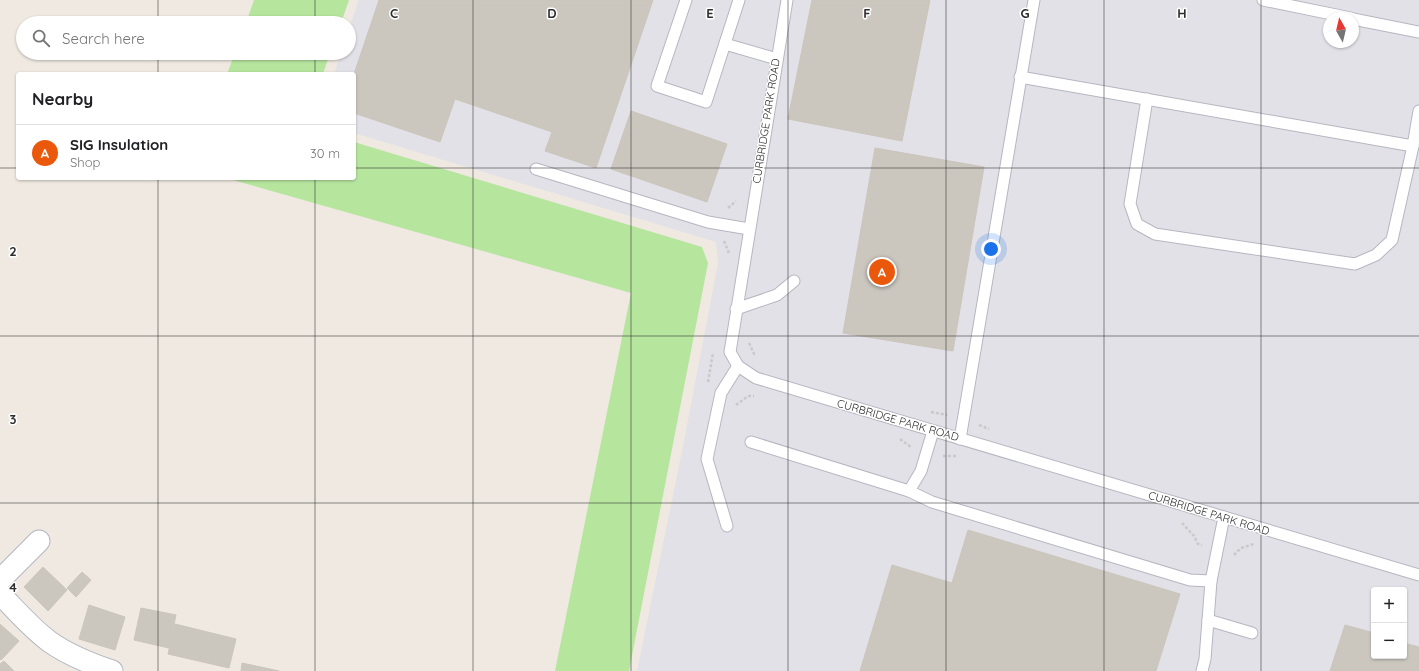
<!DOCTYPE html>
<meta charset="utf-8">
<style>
body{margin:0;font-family:Quicksand,sans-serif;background:#f6f6f6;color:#202124}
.controls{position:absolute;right:12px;bottom:12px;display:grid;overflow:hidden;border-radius:4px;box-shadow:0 1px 3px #0004}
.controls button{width:36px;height:36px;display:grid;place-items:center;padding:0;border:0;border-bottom:1px solid #e0e0e0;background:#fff;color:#202124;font:20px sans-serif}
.compass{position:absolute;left:1323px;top:12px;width:36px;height:36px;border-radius:50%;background:#fff;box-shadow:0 1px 3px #0004;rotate:352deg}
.you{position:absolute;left:991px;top:249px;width:14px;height:14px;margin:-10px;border:3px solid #fff;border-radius:50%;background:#1a73e8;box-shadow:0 0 0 6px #1a73e833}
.badge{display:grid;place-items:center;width:26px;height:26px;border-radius:50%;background:#ea580c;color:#fff;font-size:13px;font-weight:700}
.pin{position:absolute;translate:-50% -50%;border:2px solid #fff;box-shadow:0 1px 4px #0006}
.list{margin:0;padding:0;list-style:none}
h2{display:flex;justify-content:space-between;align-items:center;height:52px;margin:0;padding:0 16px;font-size:17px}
h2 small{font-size:13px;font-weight:400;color:#757577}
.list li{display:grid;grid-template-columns:26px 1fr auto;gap:12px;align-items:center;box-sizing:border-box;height:56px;padding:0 16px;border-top:1px solid #e0e0e0}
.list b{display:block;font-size:15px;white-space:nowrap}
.list p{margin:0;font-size:13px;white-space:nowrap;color:#757577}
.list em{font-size:13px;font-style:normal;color:#757577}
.icon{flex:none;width:22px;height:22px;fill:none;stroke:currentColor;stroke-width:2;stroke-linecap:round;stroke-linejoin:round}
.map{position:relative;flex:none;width:1419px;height:671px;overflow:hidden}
.search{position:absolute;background:#fff;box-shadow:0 1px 3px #0004;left:16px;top:16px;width:340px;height:44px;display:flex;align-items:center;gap:10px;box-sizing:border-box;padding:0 14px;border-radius:22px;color:#757577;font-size:15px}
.panel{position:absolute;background:#fff;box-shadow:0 1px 3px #0004;left:16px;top:72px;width:340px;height:108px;border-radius:4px}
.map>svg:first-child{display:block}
.industrial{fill:#e3e1e8;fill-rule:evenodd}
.green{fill:#b6e59e}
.building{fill:#cbc7bf;stroke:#cbc5ba}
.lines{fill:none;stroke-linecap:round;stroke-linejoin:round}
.lane-casing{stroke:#b4b7c1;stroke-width:13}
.street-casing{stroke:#b4b7c1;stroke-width:23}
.path{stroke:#c9c9c9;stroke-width:2.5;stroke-dasharray:3 2;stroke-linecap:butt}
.lane{stroke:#fff;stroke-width:11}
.street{stroke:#fff;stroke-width:21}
.grid{fill:none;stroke:#2e2e2e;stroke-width:1;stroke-opacity:0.55}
.labels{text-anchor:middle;stroke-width:3;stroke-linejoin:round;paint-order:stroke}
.street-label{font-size:11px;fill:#2e2e2e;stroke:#fff}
.grid-label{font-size:13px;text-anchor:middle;font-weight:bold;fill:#2e2e2e;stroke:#fff;stroke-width:3;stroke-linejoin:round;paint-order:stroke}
</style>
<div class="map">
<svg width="1419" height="671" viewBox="0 0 1419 671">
<rect width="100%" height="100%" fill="#efe9e1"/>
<path class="industrial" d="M359,0H1419V671H637L683,446L718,263L716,242L354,133V74H334L341,53H349V28ZM1329,18H1353V42H1329ZM1374,590H1404V656H1374Z"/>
<g class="green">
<polygon points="254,0 349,0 341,23 246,23"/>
<polygon points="235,53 330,53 323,74 227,74"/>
<polygon points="354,142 702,247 708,263 629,671 555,671 631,293 226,178 354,178"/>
</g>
<g class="building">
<polygon points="379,0 653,0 596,168 545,151 552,132 455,99 440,142 354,113 354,74"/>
<polygon points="812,0 930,0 902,141 788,119"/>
<polygon points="631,111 727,144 707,202 611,169"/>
<polygon points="875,148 984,167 953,351 843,333"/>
<polygon points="968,530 1180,594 1156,671 860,671 892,565 952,583"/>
<polygon points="43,567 67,590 48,611 24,587"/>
<polygon points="82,572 91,580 76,597 67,588"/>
<polygon points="89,605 125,617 115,650 79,639"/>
<polygon points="141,608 176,615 169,648 134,640"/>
<polygon points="0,624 19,641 1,660 0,659"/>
<polygon points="175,624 236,639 229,668 168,654"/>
<polygon points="1345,625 1374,633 1374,656 1404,656 1404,643 1419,647 1419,671 1330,671"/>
<polygon points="4,661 14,671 0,671 0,664"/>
<polygon points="242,663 279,671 241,671"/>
</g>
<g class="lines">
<defs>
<g id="lane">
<polyline points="686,0 657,86 706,102 739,0"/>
<polyline points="787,0 730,352 738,366 756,378 1419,575"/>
<polyline points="1263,0 1351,18"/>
<polyline points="1353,19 1419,32"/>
<polyline points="725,44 777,59"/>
<polyline points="1020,77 1413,146 1419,111"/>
<polyline points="1147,99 1130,204 1137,224 1155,234 1355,264 1376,255 1392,240 1413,146"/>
<polyline points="536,169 708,222 749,229"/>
<polyline points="736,309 777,295 794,281"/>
<polyline points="933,431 921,471 909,491 932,502 1190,580 1211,581 1224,517"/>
<polyline points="960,439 1034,0"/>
<polyline points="751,442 909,491"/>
<polyline points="727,526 707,459 721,393 738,366"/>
<polyline points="1208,620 1252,633"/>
<polyline points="1202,671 1205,659 1211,581"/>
</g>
<g id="street">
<polyline points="0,580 39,541"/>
<path d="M0,594C16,610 31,628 50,642C67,654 91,664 112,671"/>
</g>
</defs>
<use href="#lane" class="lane-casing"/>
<use href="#street" class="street-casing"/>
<g class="path">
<polyline points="728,208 736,201"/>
<polyline points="724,241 729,253"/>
<polyline points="749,343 755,356"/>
<polyline points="708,382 713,353"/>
<polyline points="736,405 748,396 754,396"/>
<polyline points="931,412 947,415"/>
<polyline points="979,425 989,429"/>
<polyline points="900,439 911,447"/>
<polyline points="943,456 957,456"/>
<polyline points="1182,523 1194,536 1198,544 1202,545"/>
<polyline points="1234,555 1241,548 1254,544"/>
</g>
<use href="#lane" class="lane"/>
<use href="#street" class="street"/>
</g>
<path class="grid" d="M158,0V23M315,0V23M473,0V671M631,0V671M788,0V671M946,0V671M1104,0V671M1261,0V671M158,53V74M315,53V74M0,168H18M354,168H1419M158,178V671M315,178V671M0,336H1419M0,503H1419"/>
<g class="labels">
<g class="street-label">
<text transform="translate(766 121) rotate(-81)" y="4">CURBRIDGE PARK ROAD</text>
<text transform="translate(898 420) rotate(16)" y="4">CURBRIDGE PARK ROAD</text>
<text transform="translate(1209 513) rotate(17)" y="4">CURBRIDGE PARK ROAD</text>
</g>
</g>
<g class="grid-label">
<text x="394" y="18">C</text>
<text x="552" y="18">D</text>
<text x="710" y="18">E</text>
<text x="867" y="18">F</text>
<text x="1025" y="18">G</text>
<text x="1182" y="18">H</text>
<text x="13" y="256">2</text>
<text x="13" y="424">3</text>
<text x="13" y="592">4</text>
</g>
</svg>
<div class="controls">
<button>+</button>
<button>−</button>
</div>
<svg class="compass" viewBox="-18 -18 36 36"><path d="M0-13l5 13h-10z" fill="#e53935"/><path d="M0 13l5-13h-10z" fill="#757577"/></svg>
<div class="you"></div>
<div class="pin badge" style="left:882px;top:272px">A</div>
<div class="search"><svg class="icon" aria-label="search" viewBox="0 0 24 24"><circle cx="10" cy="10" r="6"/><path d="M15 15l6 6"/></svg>Search here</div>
<section class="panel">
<h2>Nearby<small></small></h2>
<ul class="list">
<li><span class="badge">A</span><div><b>SIG Insulation</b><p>Shop</p></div><em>30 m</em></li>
</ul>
</section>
</div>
